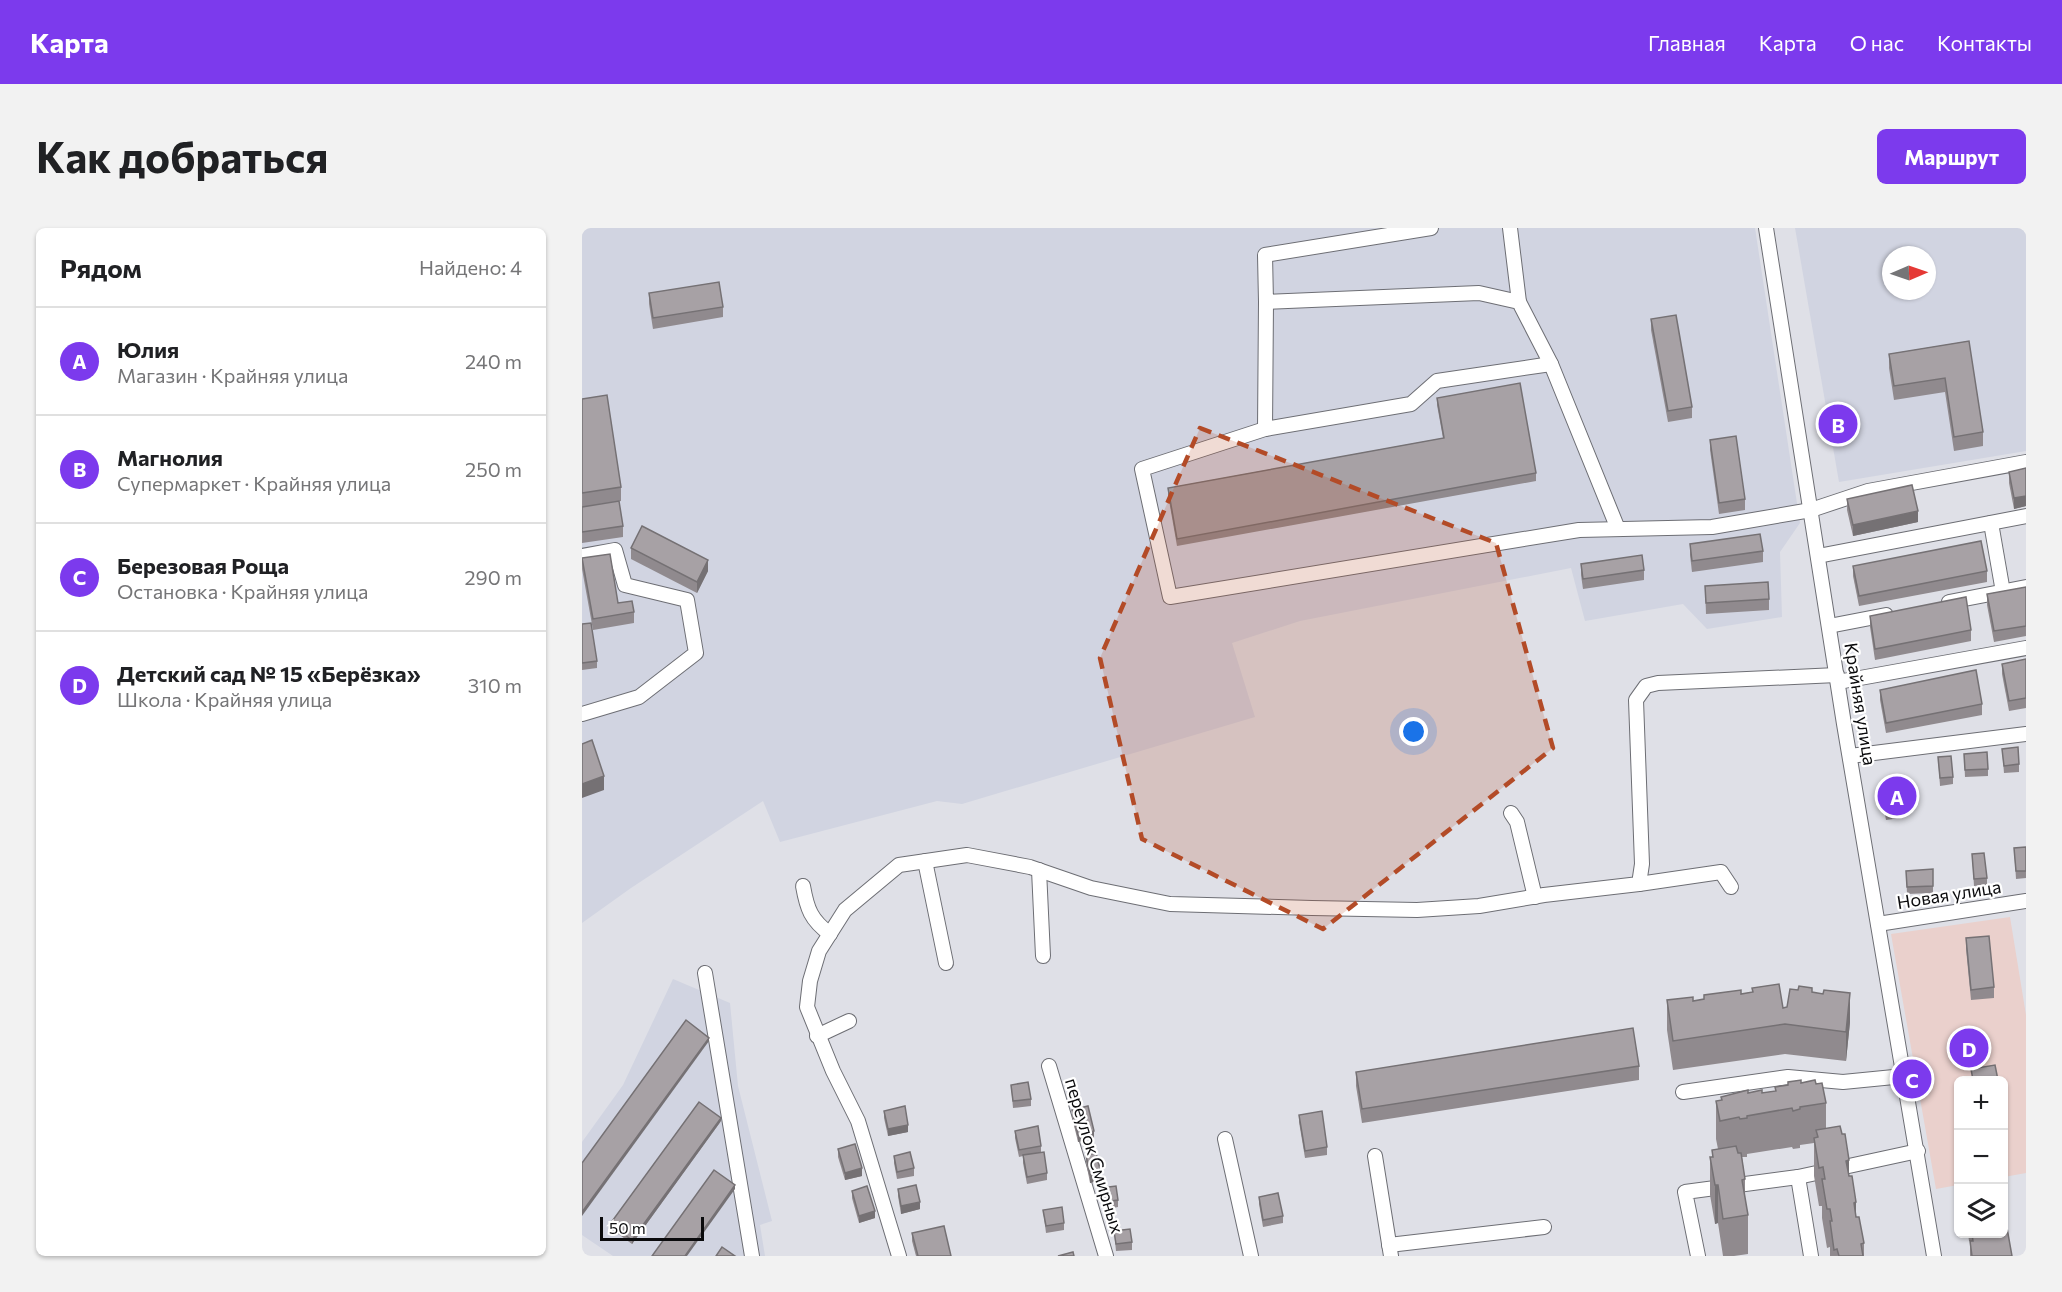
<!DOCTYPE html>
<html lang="ru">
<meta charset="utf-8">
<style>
body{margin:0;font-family:Commissioner,sans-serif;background:#f2f2f2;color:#202124}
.controls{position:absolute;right:18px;bottom:18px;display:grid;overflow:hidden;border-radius:9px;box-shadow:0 2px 4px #0004}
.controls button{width:54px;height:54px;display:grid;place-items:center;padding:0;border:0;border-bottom:2px solid #e0e0e0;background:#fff;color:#202124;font:30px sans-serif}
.compass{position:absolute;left:1300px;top:18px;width:54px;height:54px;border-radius:50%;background:#fff;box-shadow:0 2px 4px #0004;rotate:88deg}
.scale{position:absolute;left:18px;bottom:15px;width:104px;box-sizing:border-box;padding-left:6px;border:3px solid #0b0b0d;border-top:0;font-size:16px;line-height:21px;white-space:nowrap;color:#0b0b0d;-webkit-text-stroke:4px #fff;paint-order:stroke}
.you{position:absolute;left:832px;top:504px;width:21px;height:21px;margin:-15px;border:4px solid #fff;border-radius:50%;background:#1a73e8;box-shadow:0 0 0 9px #1a73e833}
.badge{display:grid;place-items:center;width:39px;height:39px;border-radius:50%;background:#7c3aed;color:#fff;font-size:20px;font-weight:700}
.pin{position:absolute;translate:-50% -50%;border:3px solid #fff;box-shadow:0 2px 6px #0006}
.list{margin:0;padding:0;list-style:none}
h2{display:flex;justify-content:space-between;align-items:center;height:78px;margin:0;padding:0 24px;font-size:26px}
h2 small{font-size:20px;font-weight:400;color:#757577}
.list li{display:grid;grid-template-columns:39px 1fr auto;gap:18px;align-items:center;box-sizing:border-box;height:108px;padding:0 24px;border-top:2px solid #e0e0e0}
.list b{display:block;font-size:22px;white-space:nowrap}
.list p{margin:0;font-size:20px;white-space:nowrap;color:#757577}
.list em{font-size:20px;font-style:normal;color:#757577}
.icon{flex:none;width:33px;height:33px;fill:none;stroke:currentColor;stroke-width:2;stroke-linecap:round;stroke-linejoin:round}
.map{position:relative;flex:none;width:1444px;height:1028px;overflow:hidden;border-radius:9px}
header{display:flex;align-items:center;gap:36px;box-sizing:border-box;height:84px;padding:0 30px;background:#7c3aed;color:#fff}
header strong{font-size:28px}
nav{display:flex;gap:33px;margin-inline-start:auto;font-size:21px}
.intro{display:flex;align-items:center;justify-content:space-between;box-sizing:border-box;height:144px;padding:0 36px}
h1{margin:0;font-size:42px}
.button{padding:15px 27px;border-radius:9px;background:#7c3aed;color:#fff;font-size:21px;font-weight:700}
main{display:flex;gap:36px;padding:0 36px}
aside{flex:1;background:#fff;border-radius:9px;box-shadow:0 2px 4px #0004}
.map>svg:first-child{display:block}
.built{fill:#d1d4e1;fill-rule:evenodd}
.education{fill:#ead0cc}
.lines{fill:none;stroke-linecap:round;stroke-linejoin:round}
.minor-casing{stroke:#6d6e74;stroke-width:16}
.minor{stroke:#fff;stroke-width:14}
.wall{fill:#908a8e}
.shaded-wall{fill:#757174}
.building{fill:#a7a1a5;stroke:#757174;stroke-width:1.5}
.marked{fill:#b34b27;fill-opacity:0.2;stroke:#b34b27;stroke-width:4.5;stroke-dasharray:12 8;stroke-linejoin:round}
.labels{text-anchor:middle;stroke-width:4.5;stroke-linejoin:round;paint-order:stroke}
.street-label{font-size:18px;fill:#0b0b0d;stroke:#fff}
</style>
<header>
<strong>Карта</strong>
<nav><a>Главная</a><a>Карта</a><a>О нас</a><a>Контакты</a></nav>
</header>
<div class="intro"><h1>Как добраться</h1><a class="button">Маршрут</a></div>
<main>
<aside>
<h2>Рядом<small>Найдено: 4</small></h2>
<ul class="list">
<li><span class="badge">A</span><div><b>Юлия</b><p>Магазин · Крайняя улица</p></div><em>240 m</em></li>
<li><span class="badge">B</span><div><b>Магнолия</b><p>Супермаркет · Крайняя улица</p></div><em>250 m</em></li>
<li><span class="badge">C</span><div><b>Березовая Роща</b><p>Остановка · Крайняя улица</p></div><em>290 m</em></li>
<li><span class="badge">D</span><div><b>Детский сад № 15 «Берёзка»</b><p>Школа · Крайняя улица</p></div><em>310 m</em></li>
</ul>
</aside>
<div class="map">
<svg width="1444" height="1028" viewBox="0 0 1444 1028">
<rect width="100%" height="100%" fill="#dfe0e7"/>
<g class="built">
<polygon points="0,0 1173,0 1218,295 1198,324 1200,389 1125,401 1101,376 1003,393 989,340 718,393 650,415 673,489 380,576 355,573 198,614 181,573 49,660 0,695"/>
<path d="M1213,0H1444V223L1257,254ZM1309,27H1345V63H1309Z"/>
<polygon points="91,751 148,775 156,858 190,993 178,997 183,1028 31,1028 0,1007 0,914 41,857"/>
</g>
<polygon class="education" points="1428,689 1444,787 1444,945 1422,949 1422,852 1376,852 1376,957 1354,961 1309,706"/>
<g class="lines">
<defs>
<g id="minor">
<polyline points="849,0 683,27 684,74 897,65 937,74 969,136 855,153 829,176 683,201 560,241 588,369 997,302 1130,299 1229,282 1286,263 1444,234"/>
<polyline points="928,0 937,74"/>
<polyline points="1184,0 1262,496 1352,1028"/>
<polyline points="969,136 1036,301"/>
<polyline points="683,201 684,74"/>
<polyline points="1409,295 1421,364"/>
<polyline points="0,328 33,322 43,357 105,372 114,425 57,469 0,486"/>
<polyline points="1236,328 1444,288"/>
<polyline points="1367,374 1444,359"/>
<polyline points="1247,398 1304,387"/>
<polyline points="1256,454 1444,420"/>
<polyline points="1268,528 1444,506"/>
<polyline points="929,585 935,594 953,669"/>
<polyline points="343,633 364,735"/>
<polyline points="457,642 461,728"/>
<polyline points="1057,656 1139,644 1149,659"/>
<path d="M221,658C225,681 229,692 248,706"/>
<polyline points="1296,696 1444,673"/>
<polyline points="123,745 170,1028"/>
<polyline points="235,808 267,793"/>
<polyline points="467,838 524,1028"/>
<polyline points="1101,864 1206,849 1261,854 1322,848"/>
<polyline points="643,911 669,1028"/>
<polyline points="793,928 809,1028"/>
<polyline points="1216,949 1229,1028"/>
<polyline points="807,1017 962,999"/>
<polyline points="317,1028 276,893 251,843 225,779 228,753 237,723 263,682 317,637 385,627 448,639 509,660 588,676 730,680 835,682 897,678 962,667 1057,656 1060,636 1054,472 1064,458 1076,455 1255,447"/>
<polyline points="1116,1028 1103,964 1216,949 1336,923"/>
</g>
</defs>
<use href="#minor" class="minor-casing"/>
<use href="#minor" class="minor"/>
</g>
<g class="wall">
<polygon points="67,65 141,79 141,89 71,101 67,76"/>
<polygon points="1069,91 1110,179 1110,190 1086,194 1069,102"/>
<polygon points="1387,113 1401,204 1401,218 1372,223 1363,164 1312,172 1307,140 1307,126"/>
<polygon points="855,170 954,245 954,253 595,318 586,267 586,260 861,210 855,177"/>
<polygon points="0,171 39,259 39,273 18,276 41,298 41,309 0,315"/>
<polygon points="1128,212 1163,271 1163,282 1137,286 1128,222"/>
<polygon points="1444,240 1444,278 1432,281 1427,255 1427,244"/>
<polygon points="1265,271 1336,294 1271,308 1265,282"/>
<polygon points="1108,316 1181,323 1181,334 1110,344 1108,327"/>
<polygon points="49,320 126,343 115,365 49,331"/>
<polygon points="0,330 36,375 52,384 52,395 11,402 0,341"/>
<polygon points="999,336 1062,342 1062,352 1001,361 999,347"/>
<polygon points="1271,338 1405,343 1405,354 1277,378 1271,348"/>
<polygon points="1123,358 1187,371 1187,382 1124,386"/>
<polygon points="1444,359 1444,408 1412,414 1405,377 1405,366"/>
<polygon points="1288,388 1389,402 1389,413 1293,432 1288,399"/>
<polygon points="0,396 15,433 15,440 0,442"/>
<polygon points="1444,431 1444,480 1427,483 1420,446 1420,436"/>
<polygon points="1298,462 1400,476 1400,487 1304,505 1298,472"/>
<polygon points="1420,521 1437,536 1437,544 1422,545"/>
<polygon points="1382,526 1406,541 1406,548 1383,549"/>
<polygon points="1356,529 1371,549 1371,556 1358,558"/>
<polygon points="1300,563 1318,583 1318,590 1304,592 1300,570"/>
<polygon points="1444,619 1444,650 1434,651 1432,620"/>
<polygon points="1390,626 1405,650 1405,657 1392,658"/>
<polygon points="1324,643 1351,658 1351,665 1325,666"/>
<polygon points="1384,710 1412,759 1412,770 1389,772 1384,721"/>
<polygon points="1170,760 1201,780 1205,779 1230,765 1268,794 1264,833 1203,826 1091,842 1085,802 1085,772 1111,773 1122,771 1122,767 1159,766 1170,764"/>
<polygon points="1057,838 1057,852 780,895 774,858 774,844"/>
<polygon points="1206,854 1234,856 1244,875 1244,901 1267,948 1274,974 1274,989 1282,1015 1282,1028 1248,1028 1248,1019 1245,1020 1240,990 1240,978 1237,978 1232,948 1232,915 1218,917 1218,920 1211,921 1210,919 1165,926 1165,929 1160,929 1163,951 1163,970 1166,987 1166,1026 1152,1028 1141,1028 1136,995 1133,996 1128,967 1128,929 1130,929 1130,922 1136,921 1134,911 1134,873 1166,865 1180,865 1193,863 1193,859 1206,857"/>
<polygon points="429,857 449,871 449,878 431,880"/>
<polygon points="490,882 512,910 496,914 490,889"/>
<polygon points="302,883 326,904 306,908 302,890"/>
<polygon points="717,887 745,919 745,927 723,930 717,894"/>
<polygon points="139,893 50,1016 28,1000 28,996"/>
<polygon points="433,903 459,918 459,924 465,945 465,952 445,956 441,935 441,928 437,929 433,910"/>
<polygon points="256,921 280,948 263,952 256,929"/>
<polygon points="504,927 519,952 508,955 504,934"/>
<polygon points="312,928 332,940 332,948 315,951 312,935"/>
<polygon points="519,960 536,972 536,979 522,982 519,967"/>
<polygon points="316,961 338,981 319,986 316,968"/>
<polygon points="270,963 293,990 277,995 270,970"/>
<polygon points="677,969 701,988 701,995 681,999 677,976"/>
<polygon points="1422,976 1423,987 1423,1000 1430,1028 1388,1028 1388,1013 1390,1013 1387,1013 1386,1006 1384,1006 1383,1005 1422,1005"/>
<polygon points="461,982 482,995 482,1002 464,1005"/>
<polygon points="532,1003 550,1014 550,1022 534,1023"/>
<polygon points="330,1005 369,1028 334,1028 330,1013"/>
</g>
<g class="shaded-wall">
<polygon points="1444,268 1444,278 1432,281 1432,270"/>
<polygon points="1336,283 1336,294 1271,308 1271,297"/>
<polygon points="126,332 126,343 115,365 115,354"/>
<polygon points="22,548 22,562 0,570 0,556"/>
<polygon points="1268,765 1268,794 1264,833 1264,804"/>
<polygon points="127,810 127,813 0,988 0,984"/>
<polygon points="139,890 139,893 50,1016 50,1012"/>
<polygon points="326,897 326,904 306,908 306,901"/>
<polygon points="512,903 512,910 496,914 496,907"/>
<polygon points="1267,932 1267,971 1264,933"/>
<polygon points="280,940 280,948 263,952 263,945"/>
<polygon points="519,945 519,952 508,955 508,947"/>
<polygon points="153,957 153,961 105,1028 103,1028"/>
<polygon points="1133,957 1136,957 1136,995 1133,996"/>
<polygon points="338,974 338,981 319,986 319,978"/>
<polygon points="1274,974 1274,1012 1272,975"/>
<polygon points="293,983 293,990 277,995 277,988"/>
</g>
<g class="building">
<polygon points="137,54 141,79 71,90 67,65"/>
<polygon points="1094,87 1110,179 1086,183 1069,91"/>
<polygon points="1387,113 1401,204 1372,209 1363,150 1312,158 1307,126"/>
<polygon points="938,155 954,245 595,311 586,260 862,210 855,170"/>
<polygon points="25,167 39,259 0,265 0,171"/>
<polygon points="1154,208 1163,271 1137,275 1128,212"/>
<polygon points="1444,240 1444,268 1432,270 1427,244"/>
<polygon points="1330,257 1336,283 1271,297 1265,271"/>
<polygon points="37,273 41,298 0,304 0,279"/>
<polygon points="60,298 126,332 115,354 49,320"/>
<polygon points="1178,306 1181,323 1110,333 1108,316"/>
<polygon points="1399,313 1405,343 1277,368 1271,338"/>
<polygon points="28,326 36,375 50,373 52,384 11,391 0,330"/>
<polygon points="1060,327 1062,342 1001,351 999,336"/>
<polygon points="1186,354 1187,371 1124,375 1123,358"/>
<polygon points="1444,359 1444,398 1412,403 1405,366"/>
<polygon points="1384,369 1389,402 1293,421 1288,388"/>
<polygon points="9,395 15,433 0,435 0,396"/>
<polygon points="1444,431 1444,470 1427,473 1420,436"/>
<polygon points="1394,442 1400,476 1304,495 1298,462"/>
<polygon points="10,512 22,548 0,556 0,516"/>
<polygon points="1436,519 1437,536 1422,538 1420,521"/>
<polygon points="1405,524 1406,541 1383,542 1382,526"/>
<polygon points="1369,528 1371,549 1358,550 1356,529"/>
<polygon points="1315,561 1318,583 1304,585 1300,563"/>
<polygon points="1444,619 1444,643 1434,643 1432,620"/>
<polygon points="1402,625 1405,650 1392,651 1390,626"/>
<polygon points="1351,641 1351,658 1325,659 1324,643"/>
<polygon points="1407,708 1412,759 1389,762 1384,710"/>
<polygon points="1197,756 1201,780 1205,779 1208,761 1216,762 1217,758 1230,760 1230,764 1241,766 1242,762 1268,765 1264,804 1203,796 1091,813 1085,772 1111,769 1111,773 1122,771 1122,767 1159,762 1159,766 1171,764 1170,760"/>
<polygon points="104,792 127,810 0,984 0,935"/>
<polygon points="1051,800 1057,838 780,881 774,844"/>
<polygon points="1413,837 1416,852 1391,852 1389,841"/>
<polygon points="1219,852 1219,855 1233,852 1234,856 1240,855 1244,875 1218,879 1218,881 1211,883 1210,880 1165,888 1165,890 1158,891 1157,889 1138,893 1134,873 1140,872 1139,869 1166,862 1166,865 1180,862 1180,865 1194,863 1193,859 1206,857 1206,854"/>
<polygon points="446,854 449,871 431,873 429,857"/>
<polygon points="117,874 139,890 50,1012 28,996"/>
<polygon points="323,878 326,897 306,901 302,883"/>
<polygon points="506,878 512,903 496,907 490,882"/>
<polygon points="740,883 745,919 723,923 717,887"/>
<polygon points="456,898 459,918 437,922 433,903"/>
<polygon points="1258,898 1260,906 1263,906 1267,932 1264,933 1267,948 1270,948 1274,974 1272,975 1274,989 1277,989 1282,1015 1279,1016 1281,1028 1257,1028 1255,1021 1252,1022 1248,993 1250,993 1248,981 1245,981 1240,951 1243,951 1241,939 1237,940 1232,910 1236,909 1234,902"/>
<polygon points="273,916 280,940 263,945 256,921"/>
<polygon points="1154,918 1156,925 1159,925 1163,951 1160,952 1166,987 1141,991 1136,957 1133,957 1128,929 1131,929 1130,922"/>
<polygon points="328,924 332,940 315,944 312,928"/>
<polygon points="462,924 465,945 445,949 441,927"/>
<polygon points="514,925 519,945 508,947 504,927"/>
<polygon points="132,942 153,957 103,1028 70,1028"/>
<polygon points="334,957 338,974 319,978 316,961"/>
<polygon points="285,958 293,983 277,988 270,963"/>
<polygon points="534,958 536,972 522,974 519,960"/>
<polygon points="696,965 701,988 681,992 677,969"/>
<polygon points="480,979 482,995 464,998 461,982"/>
<polygon points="362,998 369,1028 336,1028 330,1005"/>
<polygon points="1425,1000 1430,1028 1390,1028 1388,1013 1391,1013 1390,1006 1422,1005 1422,1001"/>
<polygon points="548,1001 550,1014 534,1016 532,1003"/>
<polygon points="140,1019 153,1028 134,1028"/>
<polygon points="491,1024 492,1028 476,1028"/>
</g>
<path class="marked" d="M618,200L914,315L971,520L741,701L560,611L518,430Z"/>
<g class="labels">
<g class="street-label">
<text transform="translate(1278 476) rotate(81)" y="6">Крайняя улица</text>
<text transform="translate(1367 667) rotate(-9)" y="6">Новая улица</text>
<text transform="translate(512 928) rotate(73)" y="6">переулок Смирных</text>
</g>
</g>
</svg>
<div class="controls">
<button>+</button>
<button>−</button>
<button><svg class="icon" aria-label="layers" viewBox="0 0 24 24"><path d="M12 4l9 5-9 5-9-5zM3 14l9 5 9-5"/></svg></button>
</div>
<svg class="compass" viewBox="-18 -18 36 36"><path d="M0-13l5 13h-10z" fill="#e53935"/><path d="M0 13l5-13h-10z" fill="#757577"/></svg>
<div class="scale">50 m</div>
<div class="you"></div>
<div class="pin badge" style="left:1315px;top:568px">A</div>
<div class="pin badge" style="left:1256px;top:196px">B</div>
<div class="pin badge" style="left:1330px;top:851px">C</div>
<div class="pin badge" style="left:1387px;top:820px">D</div>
</div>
</main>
